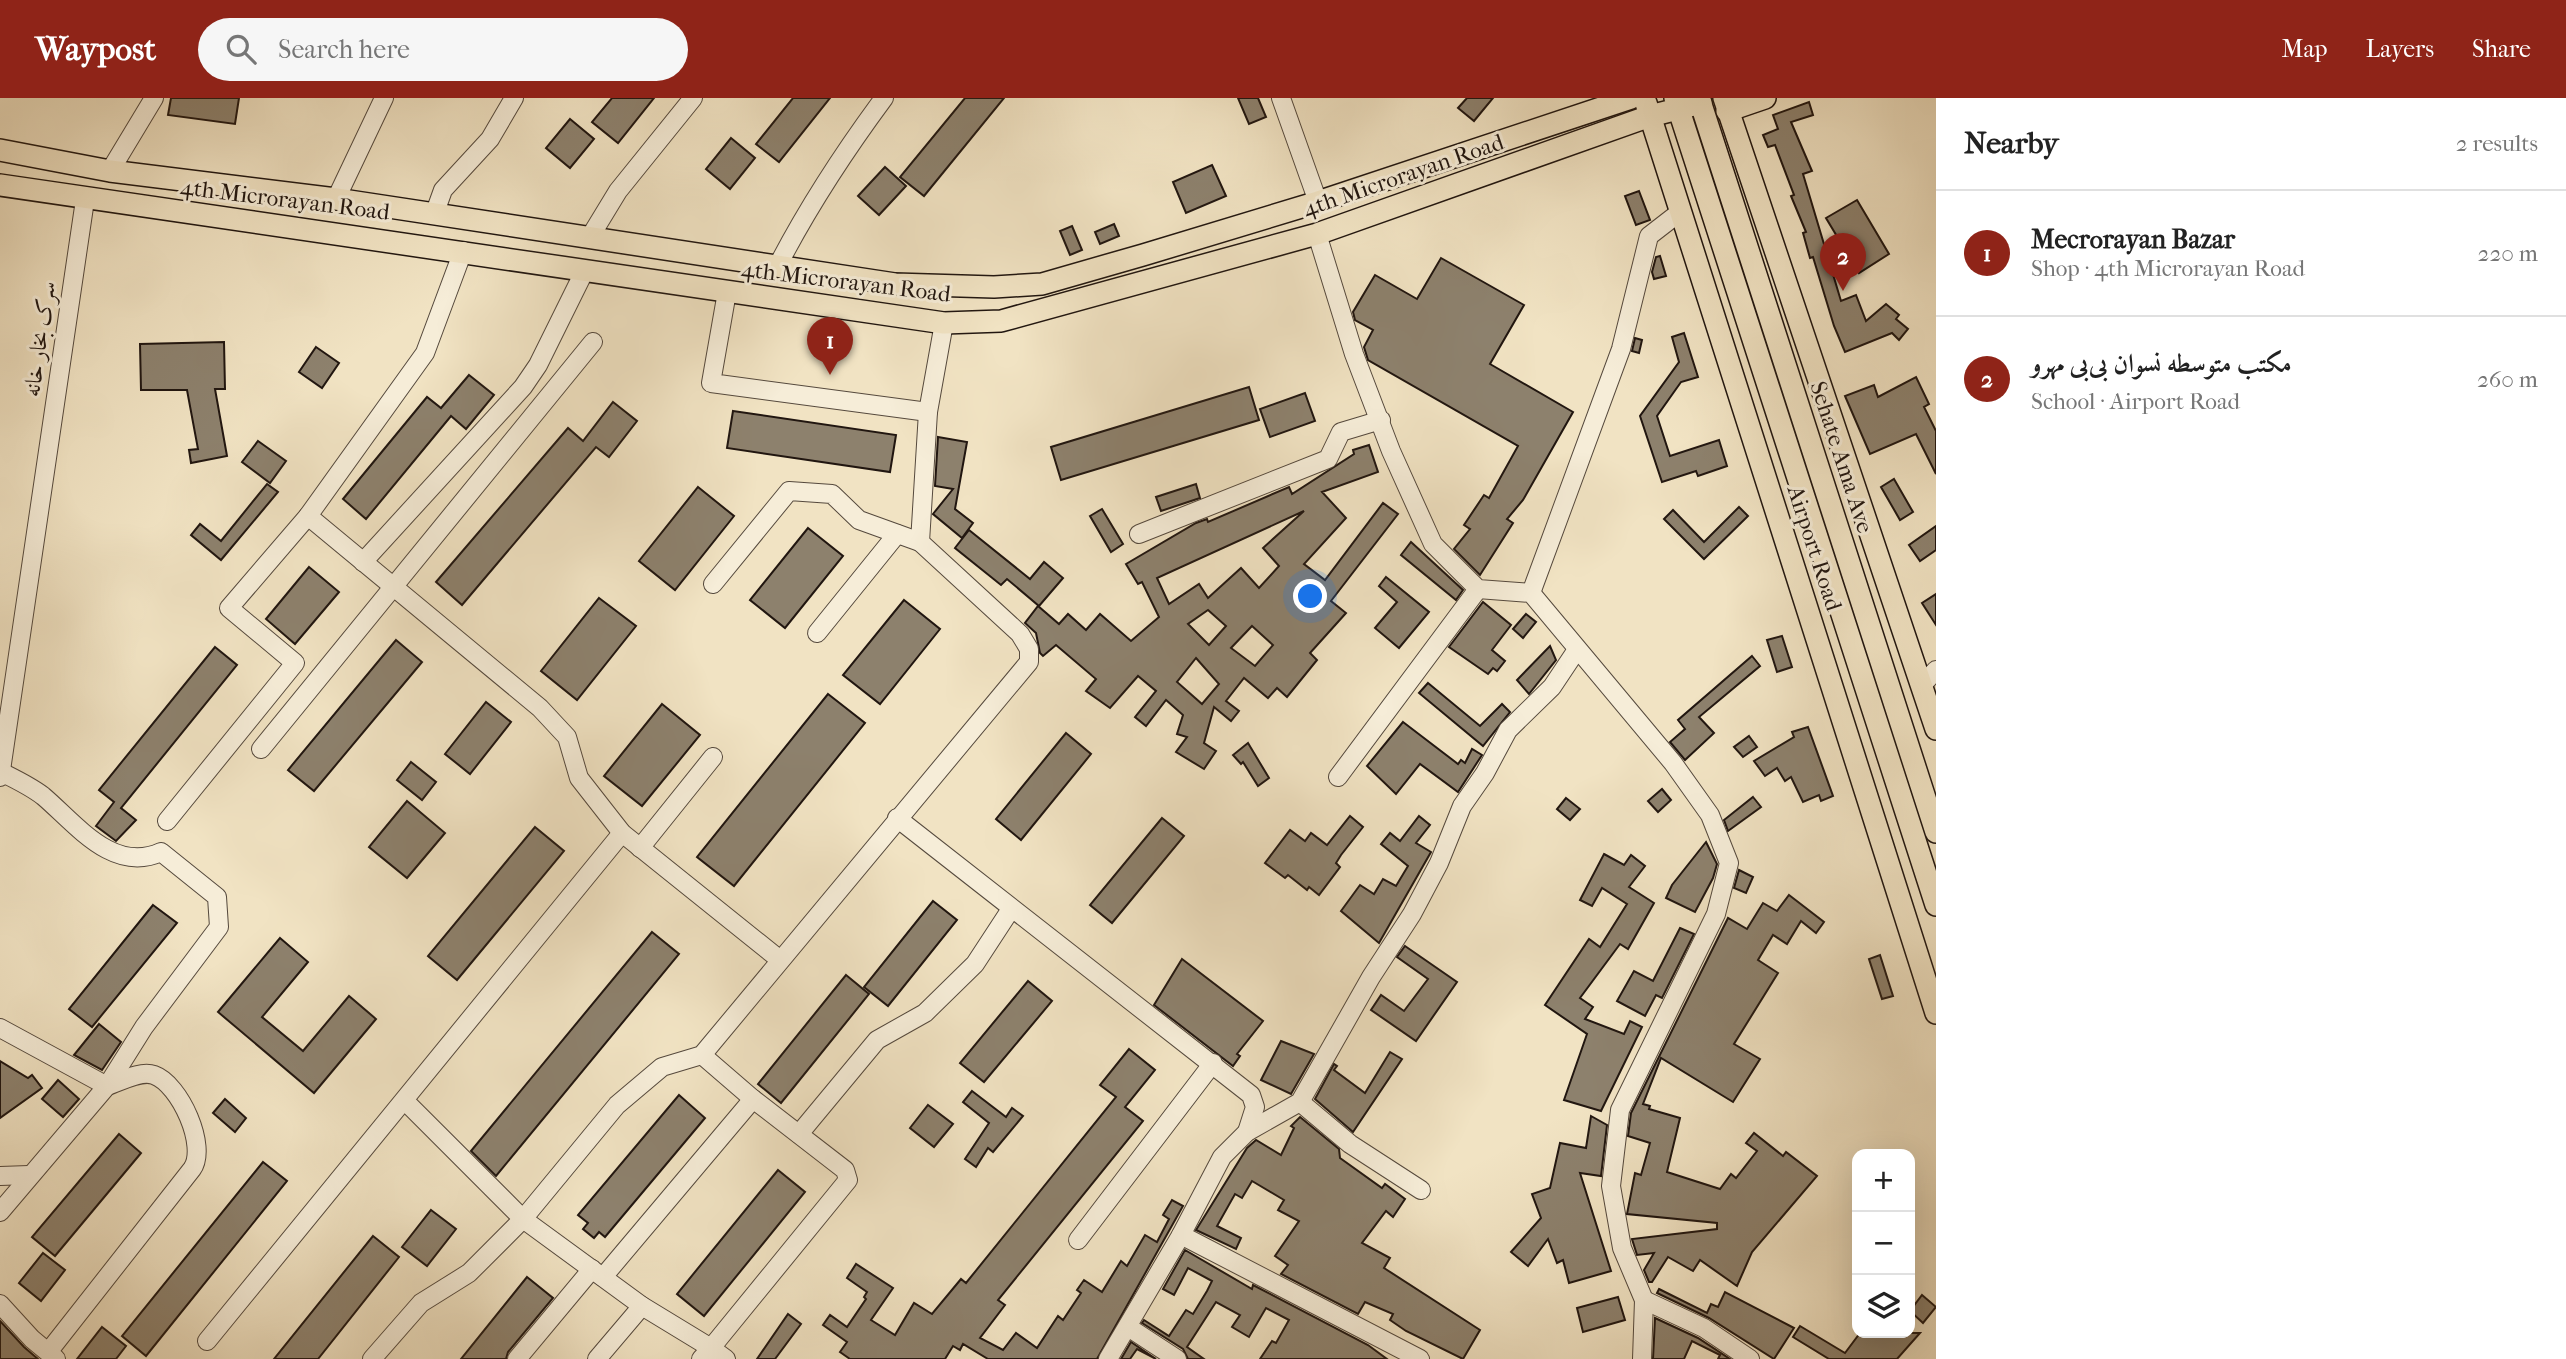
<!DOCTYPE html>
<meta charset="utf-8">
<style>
body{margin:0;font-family:"IM FELL French Canon",Amiri,serif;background:#f6f6f6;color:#222}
.controls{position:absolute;right:21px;bottom:21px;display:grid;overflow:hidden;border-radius:14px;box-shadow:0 7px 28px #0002}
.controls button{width:63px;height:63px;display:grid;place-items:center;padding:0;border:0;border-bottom:2px solid #e0e0e0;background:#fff;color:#222;font:35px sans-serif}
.you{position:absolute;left:1311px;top:499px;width:24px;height:24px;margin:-18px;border:5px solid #fff;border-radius:50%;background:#1a73e8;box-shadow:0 0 0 10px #1a73e833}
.badge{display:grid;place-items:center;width:46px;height:46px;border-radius:50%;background:#8f2418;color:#fff;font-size:23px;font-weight:700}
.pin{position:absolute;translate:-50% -58px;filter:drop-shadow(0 2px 4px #0008)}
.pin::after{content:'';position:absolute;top:37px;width:24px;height:21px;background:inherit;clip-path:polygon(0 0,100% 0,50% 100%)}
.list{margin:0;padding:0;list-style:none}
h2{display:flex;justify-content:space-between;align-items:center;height:91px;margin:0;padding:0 28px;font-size:30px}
h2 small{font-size:23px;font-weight:400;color:#767676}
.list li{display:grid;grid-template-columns:46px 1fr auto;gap:21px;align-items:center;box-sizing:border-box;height:126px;padding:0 28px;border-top:2px solid #e0e0e0}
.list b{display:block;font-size:26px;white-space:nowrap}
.list p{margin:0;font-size:23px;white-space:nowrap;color:#767676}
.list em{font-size:23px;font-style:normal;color:#767676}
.icon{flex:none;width:38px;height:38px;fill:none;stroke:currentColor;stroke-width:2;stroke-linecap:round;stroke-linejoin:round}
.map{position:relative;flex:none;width:1936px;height:1261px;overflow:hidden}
header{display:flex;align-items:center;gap:42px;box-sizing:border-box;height:98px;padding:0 35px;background:#8f2418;color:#fff}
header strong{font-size:33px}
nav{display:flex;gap:38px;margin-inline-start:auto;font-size:24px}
.search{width:490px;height:63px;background:#f6f6f6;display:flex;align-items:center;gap:18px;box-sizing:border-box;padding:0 24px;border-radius:38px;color:#767676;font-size:26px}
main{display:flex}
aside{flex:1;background:#fff}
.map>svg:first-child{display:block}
.building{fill:#8d816d;stroke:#211610;stroke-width:2;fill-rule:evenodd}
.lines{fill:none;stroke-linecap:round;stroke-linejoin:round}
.minor-casing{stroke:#55493d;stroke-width:20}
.major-casing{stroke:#211610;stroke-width:24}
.minor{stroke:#f6edd8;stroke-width:18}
.major{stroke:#f1e3c3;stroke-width:21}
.labels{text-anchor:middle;stroke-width:6;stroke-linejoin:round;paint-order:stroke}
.street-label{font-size:23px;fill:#211610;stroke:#f6edd8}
</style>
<header>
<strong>Waypost</strong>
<div class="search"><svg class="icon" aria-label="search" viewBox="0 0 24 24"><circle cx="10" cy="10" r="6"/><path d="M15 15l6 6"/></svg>Search here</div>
<nav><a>Map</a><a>Layers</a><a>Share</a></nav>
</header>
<main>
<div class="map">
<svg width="1936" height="1261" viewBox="0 0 1936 1261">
<rect width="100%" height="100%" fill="#f1e3c3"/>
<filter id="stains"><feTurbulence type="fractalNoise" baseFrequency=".00286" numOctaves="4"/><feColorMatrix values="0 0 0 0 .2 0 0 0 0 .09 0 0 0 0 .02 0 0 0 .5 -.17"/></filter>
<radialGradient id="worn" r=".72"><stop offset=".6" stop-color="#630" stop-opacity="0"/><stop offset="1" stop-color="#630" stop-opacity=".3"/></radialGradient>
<g class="building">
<polygon points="171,0 239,0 235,26 168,17"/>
<polygon points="612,0 654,0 618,45 592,24"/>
<polygon points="793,0 830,0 779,64 756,46"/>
<polygon points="965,0 1004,0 924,98 900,79"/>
<polygon points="1238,0 1258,0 1266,19 1249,26"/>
<polygon points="1467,0 1493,0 1474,23 1458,10"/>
<polygon points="1809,4 1813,17 1791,24 1812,73 1803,76 1841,203 1856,197 1866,223 1886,206 1899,217 1896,221 1908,231 1899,242 1892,235 1845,254 1834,228 1813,159 1810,160 1803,135 1806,134 1791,98 1794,97 1775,47 1768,49 1763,37 1778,31 1773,17"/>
<polygon points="570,21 594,41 570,70 546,50"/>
<polygon points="731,40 755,60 730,91 706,71"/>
<polygon points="1212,67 1226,98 1186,115 1173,84"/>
<polygon points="885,69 906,88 879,117 858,98"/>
<polygon points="1639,93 1650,122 1636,127 1625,98"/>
<polygon points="1857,102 1889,156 1859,175 1826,120"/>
<polygon points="1114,126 1119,138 1100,146 1095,134"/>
<polygon points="1072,128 1082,152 1070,157 1060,133"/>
<polygon points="1660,158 1666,178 1654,181 1652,174 1656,159"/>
<polygon points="1441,160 1524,207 1490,266 1573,314 1523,402 1507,421 1513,425 1480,477 1454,451 1470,431 1464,427 1484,397 1489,400 1518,348 1368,262 1364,249 1373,232 1355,222 1353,214 1375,177 1417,201"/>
<polygon points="1684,235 1698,279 1681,284 1657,318 1670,358 1719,342 1727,368 1698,378 1696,373 1662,384 1640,318 1679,264 1672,239"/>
<polygon points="1635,240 1642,242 1639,255 1632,253"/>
<polygon points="224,244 225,291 215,291 227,358 191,365 189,352 198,351 187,292 141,292 140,246"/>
<polygon points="316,249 339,265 322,290 299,274"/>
<polygon points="469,277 494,297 466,331 451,318 366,421 343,401 427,299 441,310"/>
<polygon points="1916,279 1929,306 1924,309 1936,333 1936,376 1916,336 1870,356 1845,298 1874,287 1878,299"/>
<polygon points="1249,289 1259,322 1061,382 1051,349"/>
<polygon points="1305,295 1315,323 1270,339 1260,311"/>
<polygon points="613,304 637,323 609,359 596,349 462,507 436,484 568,330 583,343"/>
<polygon points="733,313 896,337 890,374 727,350"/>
<polygon points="938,339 967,344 955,411 973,425 962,440 933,416 953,391 935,388"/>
<polygon points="258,343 286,363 270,385 242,364"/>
<path d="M1369,347L1378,374L1322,394L1346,420L1304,466L1325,482L1383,405L1398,416L1331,503L1346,515L1310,555L1317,562L1287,599L1277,590L1268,600L1244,580L1226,603L1239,613L1231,623L1214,609L1204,645L1216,653L1204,671L1176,654L1187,639L1177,636L1183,617L1166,602L1146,628L1135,619L1156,593L1138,578L1110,610L1086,593L1096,581L1056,547L1043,558L1040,555L1036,535L1025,525L1038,508L1059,526L1068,516L1086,532L1100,516L1131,543L1159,519L1142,484L1138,486L1126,466L1196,425L1207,421L1208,424L1289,389L1292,396L1354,356L1353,352ZM1304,413L1263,450L1279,468L1259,490L1241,470L1208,500L1199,486L1169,506L1157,480ZM1208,512L1226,528L1209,547L1188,526ZM1252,528L1273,547L1255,568L1231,550ZM1196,560L1219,586L1202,606L1177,584Z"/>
<polygon points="1894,381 1913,414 1900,422 1881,389"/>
<polygon points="267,386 278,394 221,462 191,437 200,426 221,443"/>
<polygon points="1196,386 1200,400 1161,413 1156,399"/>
<polygon points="698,389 734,418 675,492 639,463"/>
<polygon points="1739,409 1748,418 1704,461 1664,421 1673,412 1704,444"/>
<polygon points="1102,411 1123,446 1111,454 1090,418"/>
<polygon points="1936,428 1936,452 1920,463 1909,447"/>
<polygon points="808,430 843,458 785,530 750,502"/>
<polygon points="969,432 1030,481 1044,464 1063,480 1039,508 1007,481 1001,487 955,450"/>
<polygon points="1411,444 1463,492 1456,502 1401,457"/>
<polygon points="309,469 339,494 295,546 266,521"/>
<polygon points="1386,479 1429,514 1399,550 1375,530 1397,504 1379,488"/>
<polygon points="1936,496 1936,527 1922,505"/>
<polygon points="599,500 636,528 577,602 541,573"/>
<polygon points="904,502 940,531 880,606 843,577"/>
<polygon points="1483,504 1511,527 1492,552 1505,563 1497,573 1493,570 1488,576 1449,549"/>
<polygon points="1526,516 1536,524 1523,540 1513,531"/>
<polygon points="1782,538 1792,569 1777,574 1767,542"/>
<polygon points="396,542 422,564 314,693 288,672"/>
<polygon points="1550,548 1556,562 1529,596 1517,582"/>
<polygon points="215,549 237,567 121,710 136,722 116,743 96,728 114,704 99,692"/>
<polygon points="1752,558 1760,568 1699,619 1714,635 1685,662 1670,644 1685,631 1678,622"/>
<polygon points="1428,585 1480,628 1502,606 1510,614 1483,648 1419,595"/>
<polygon points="828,596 865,625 734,788 697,759"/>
<polygon points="486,604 511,624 470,676 445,656"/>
<polygon points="662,606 700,637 642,708 604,678"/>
<polygon points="1403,624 1458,666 1461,662 1465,665 1472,651 1482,657 1458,694 1420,666 1396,696 1367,668"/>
<polygon points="1808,629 1833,698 1821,703 1819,697 1803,704 1791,679 1785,683 1777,670 1765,678 1754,663 1794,639 1792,634"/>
<polygon points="1066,635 1091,656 1021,742 996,721"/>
<polygon points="1749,638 1757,649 1743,659 1734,649"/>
<polygon points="1248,645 1269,680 1258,688 1243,664 1241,666 1233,657"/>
<polygon points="411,664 436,684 422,702 397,682"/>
<polygon points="1662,691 1671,702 1658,714 1648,703"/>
<polygon points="1753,699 1761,709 1728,733 1724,722"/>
<polygon points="1566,700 1580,711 1570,722 1557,711"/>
<polygon points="407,703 445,735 407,780 369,749"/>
<polygon points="1350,718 1363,729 1341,757 1336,765 1340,769 1319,797 1309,789 1307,792 1288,777 1285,780 1265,765 1290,732 1305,743 1311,735 1327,747"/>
<polygon points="1419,718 1430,727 1416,745 1431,754 1379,845 1341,813 1360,787 1374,796 1383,781 1396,788 1408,768 1381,746 1390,735 1400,743"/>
<polygon points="1162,720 1184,738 1112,825 1090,807"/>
<polygon points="535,729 564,753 457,882 428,858"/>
<polygon points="1706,744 1717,766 1713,780 1695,814 1666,800 1672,787"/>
<polygon points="1604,756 1624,767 1631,757 1645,768 1629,789 1654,805 1628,851 1620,846 1580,900 1593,909 1585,921 1624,936 1630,923 1642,929 1601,1013 1564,1002 1587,936 1545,907 1589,841 1600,849 1627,806 1602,790 1592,808 1580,802"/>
<polygon points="1739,772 1753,779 1746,795 1734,790"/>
<polygon points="1789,797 1824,824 1816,835 1801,823 1787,846 1773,837 1758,862 1778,875 1734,946 1760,961 1733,1004 1661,960 1643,1006 1650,1008 1649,1011 1680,1020 1667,1074 1720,1091 1731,1076 1736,1080 1757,1053 1746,1045 1754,1035 1783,1058 1786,1054 1817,1078 1752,1154 1737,1188 1700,1162 1693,1173 1668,1159 1652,1184 1649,1184 1644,1172 1654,1155 1637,1157 1632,1141 1717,1131 1717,1125 1627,1116 1635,1075 1641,1077 1650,1045 1628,1038 1631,1015 1728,820 1747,831 1763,805 1777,813"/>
<polygon points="933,803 957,822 888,908 864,889"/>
<polygon points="153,807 177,825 92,929 69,911"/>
<polygon points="1680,830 1694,836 1662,900 1656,897 1645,918 1617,903 1634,873 1653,883"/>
<polygon points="652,834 679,856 496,1078 471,1053"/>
<polygon points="280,840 308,864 262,919 303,953 349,898 376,921 314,995 218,914"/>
<polygon points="1405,848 1457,884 1416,943 1371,912 1381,897 1404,913 1428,881 1397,859"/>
<polygon points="1880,857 1893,898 1882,901 1869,861"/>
<polygon points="1182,861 1263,923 1237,956 1240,958 1233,968 1154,907"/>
<polygon points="846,877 869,896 781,1005 758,986"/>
<polygon points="1028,883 1052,903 984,984 960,965"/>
<polygon points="99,926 121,944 102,972 74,957"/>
<polygon points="1281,943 1314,956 1291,996 1261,982"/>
<polygon points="1129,951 1155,972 1125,1009 1143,1023 998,1202 1005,1207 980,1240 1003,1252 1016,1235 1037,1250 1058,1218 1063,1222 1081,1195 1077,1192 1084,1182 1102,1194 1121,1163 1127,1168 1145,1137 1157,1144 1169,1121 1163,1117 1172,1102 1183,1108 1097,1261 988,1261 963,1246 960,1252 953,1248 945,1261 850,1261 840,1254 847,1244 823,1227 830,1217 847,1229 866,1201 864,1199 867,1194 847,1180 856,1166 893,1190 871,1222 895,1237 914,1205 932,1216 961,1181 966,1185 1116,999 1100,987"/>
<polygon points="1390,954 1402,961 1353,1034 1315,1001 1334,966 1337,968 1334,972 1365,995"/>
<polygon points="0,963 28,980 32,977 42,990 0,1020"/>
<polygon points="58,982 79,1001 63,1019 42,1001"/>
<polygon points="972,993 1006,1019 1012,1010 1023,1018 993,1054 988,1050 976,1069 965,1061 989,1025 963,1004"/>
<polygon points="679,997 705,1020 605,1139 599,1134 594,1140 583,1131 588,1125 578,1117"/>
<polygon points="225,1001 246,1020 235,1034 213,1015"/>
<polygon points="928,1007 953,1026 934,1049 910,1030"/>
<polygon points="1591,1018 1607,1027 1601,1078 1580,1075 1611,1173 1569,1185 1563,1162 1557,1165 1548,1141 1528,1168 1511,1154 1541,1120 1532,1096 1550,1090 1560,1045 1586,1050"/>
<polygon points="1300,1019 1339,1051 1340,1060 1382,1090 1385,1086 1405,1101 1393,1119 1386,1113 1362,1145 1390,1160 1384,1170 1480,1232 1463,1261 1406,1233 1390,1222 1393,1216 1365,1204 1358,1216 1281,1176 1288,1167 1275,1158 1299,1123 1278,1112 1284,1102 1252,1083 1242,1100 1235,1096 1217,1128 1241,1140 1236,1151 1196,1132 1247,1050 1256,1042 1281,1057 1294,1030 1291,1028"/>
<polygon points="119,1036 141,1055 55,1158 32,1139"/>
<polygon points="263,1064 287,1083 146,1258 122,1238"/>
<polygon points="778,1072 805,1094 704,1218 677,1196"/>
<polygon points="431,1112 456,1131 427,1168 402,1149"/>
<polygon points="373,1138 399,1159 318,1261 274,1261"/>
<polygon points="1185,1152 1252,1191 1253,1187 1368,1247 1387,1261 1260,1261 1272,1243 1276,1245 1289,1222 1266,1210 1249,1239 1232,1229 1240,1217 1216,1204 1187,1249 1204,1261 1188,1261 1183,1251 1142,1225 1144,1222 1169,1238 1186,1212 1193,1216 1207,1193 1212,1183 1188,1170 1174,1197 1163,1191"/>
<polygon points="43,1155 65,1172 41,1203 19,1185"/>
<polygon points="527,1179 553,1200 508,1254 506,1261 461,1261"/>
<polygon points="1659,1191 1707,1215 1711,1206 1718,1209 1725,1194 1794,1230 1774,1261 1709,1220 1657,1195"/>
<polygon points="1922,1197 1936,1209 1923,1225 1910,1213"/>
<polygon points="1618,1199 1625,1222 1583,1234 1577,1210"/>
<polygon points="788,1216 801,1226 775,1261 757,1261"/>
<polygon points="1655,1220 1698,1240 1730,1261 1718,1261 1720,1257 1692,1243 1684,1261 1653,1261"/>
<polygon points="0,1223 24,1249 38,1261 0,1261"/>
<polygon points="1800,1228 1845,1255 1860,1235 1920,1235 1897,1261 1829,1261 1793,1239"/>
<polygon points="102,1229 126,1248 116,1261 77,1261"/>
<polygon points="1131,1244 1156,1261 1137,1251 1130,1261 1121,1261"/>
</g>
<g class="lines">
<defs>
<g id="minor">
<polyline points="1281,0 1318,104"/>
<polyline points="110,73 154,0"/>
<polyline points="336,101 384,0"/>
<polyline points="434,117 443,92 490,41 514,0"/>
<polyline points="1317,136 1354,256 1391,353 1433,446 1478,491 1531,495 1673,665 1710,717 1729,765 1716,816 1620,1012 1611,1088 1622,1150 1644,1202 1642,1261"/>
<polyline points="590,139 618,93 693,0"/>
<path d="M777,169C808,109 844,54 884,0"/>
<polyline points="727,194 711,285 928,314"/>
<polyline points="308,418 540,610 567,639 579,680 622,735 779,861"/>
<polyline points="1139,436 1328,361 1341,334 1381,322"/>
<polyline points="363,464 523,289 538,267 585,172"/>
<polyline points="713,486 789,393 832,396 859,422 920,444"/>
<polyline points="1531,495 1621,251 1649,138 1680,114"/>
<polyline points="817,535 897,436"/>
<polyline points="1922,587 1936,572"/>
<polyline points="261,651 593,244"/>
<polyline points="0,679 85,102"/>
<polyline points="1338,679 1478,491"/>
<polyline points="897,720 1251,997 1255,1009 1247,1034"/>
<polyline points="167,723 295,565 229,510 308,418 425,255 463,153"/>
<polyline points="640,750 713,659"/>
<path d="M0,930L107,988C120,984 140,972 154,977C180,986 208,1049 192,1071L49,1253"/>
<polyline points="702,957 753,1001 845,1072 848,1082 711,1250 726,1261"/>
<polyline points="405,1003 523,1121 642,1208 711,1250 701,1261"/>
<polyline points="1300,1004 1350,1046 1421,1092"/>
<polyline points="799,1036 877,942 925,915 975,866 1011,811"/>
<polyline points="0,1078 29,1077"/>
<path d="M0,1114L107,988L144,929L219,829L217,799L161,754C113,776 76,726 43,698C30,688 15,681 1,674"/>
<polyline points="1181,1137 1420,1261"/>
<polyline points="1078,1142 1213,965"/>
<polyline points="603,1179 753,1001"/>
<polyline points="1644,1202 1704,1230 1750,1261"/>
<polyline points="0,1206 32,1241 56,1261"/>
<polyline points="1128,1229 1177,1261"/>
<polyline points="207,1243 622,735"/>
<polyline points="372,1261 421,1205 469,1175 523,1121 617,1007 662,969 702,957 1029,564 1029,551 1020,536 920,444 928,314 944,225"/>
<polyline points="517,1261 592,1171"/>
<polyline points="597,1261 642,1208"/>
<polyline points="1108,1261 1181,1137 1222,1059 1247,1034 1300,1004 1371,879 1412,816 1439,765 1462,708 1485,675 1508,632 1552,589 1576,553"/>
</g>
<g id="major">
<polyline points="1675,0 1936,807"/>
<polyline points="1699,0 1936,734"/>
<polyline points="1724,0 1936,631"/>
<polyline points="1646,5 1936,915"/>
<polyline points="1727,13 1765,0"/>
<polyline points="0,52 110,73 336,101 895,186 994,189 1042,186 1143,157 1318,104 1631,0"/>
<polyline points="0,87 944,225 1001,223 1317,136 1650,18 1701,5"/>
</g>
</defs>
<use href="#minor" class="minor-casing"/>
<use href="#major" class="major-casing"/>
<use href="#minor" class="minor"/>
<use href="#major" class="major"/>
</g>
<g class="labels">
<g class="street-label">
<text transform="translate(1403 77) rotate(-19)" y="8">4th Microrayan Road</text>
<text transform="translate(285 101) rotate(7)" y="8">4th Microrayan Road</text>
<text transform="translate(846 183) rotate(7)" y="8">4th Microrayan Road</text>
<text transform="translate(39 241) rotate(-82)" y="8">سرک بخار خانه</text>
<text transform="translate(1842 359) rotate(72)" y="8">Sehate Ama Ave</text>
<text transform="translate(1815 450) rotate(72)" y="8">Airport Road</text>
</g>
</g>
<rect width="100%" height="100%" filter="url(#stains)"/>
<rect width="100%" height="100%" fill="url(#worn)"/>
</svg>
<div class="controls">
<button>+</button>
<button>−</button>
<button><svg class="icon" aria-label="layers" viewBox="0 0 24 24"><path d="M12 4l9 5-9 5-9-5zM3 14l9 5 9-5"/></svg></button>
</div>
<div class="you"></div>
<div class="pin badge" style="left:830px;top:277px">1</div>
<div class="pin badge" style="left:1843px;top:193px">2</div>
</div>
<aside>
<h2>Nearby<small>2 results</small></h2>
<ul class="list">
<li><span class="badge">1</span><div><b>Mecrorayan Bazar</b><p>Shop · 4th Microrayan Road</p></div><em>220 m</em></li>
<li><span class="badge">2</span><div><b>مکتب متوسطه نسوان بی‌بی مهرو</b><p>School · Airport Road</p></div><em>260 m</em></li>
</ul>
</aside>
</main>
